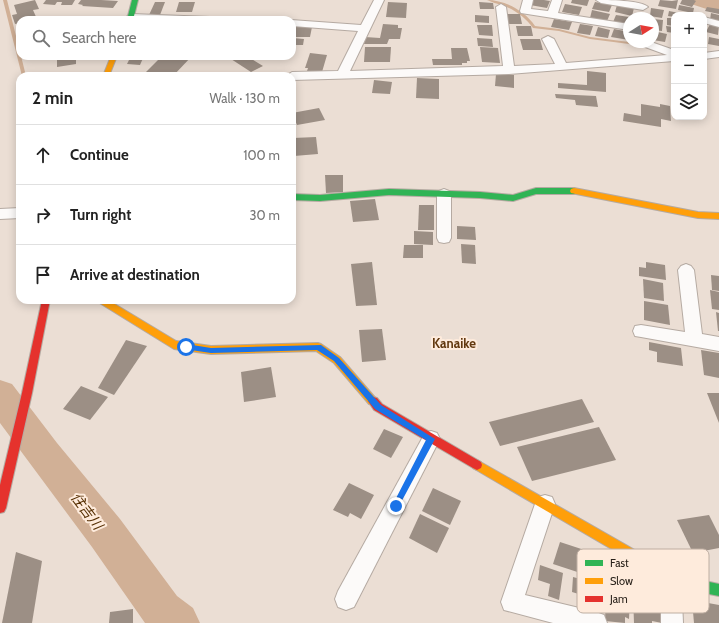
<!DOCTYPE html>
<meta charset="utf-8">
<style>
body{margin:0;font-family:Cabin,"Noto Sans JP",sans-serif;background:#f6f6f6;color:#222}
.controls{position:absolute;right:12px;top:12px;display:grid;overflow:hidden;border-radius:8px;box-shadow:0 2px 10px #0003}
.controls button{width:36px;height:36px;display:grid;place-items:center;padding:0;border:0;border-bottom:1px solid #e0e0e0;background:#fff;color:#222;font:20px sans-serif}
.compass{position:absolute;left:623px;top:12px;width:36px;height:36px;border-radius:50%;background:#fff;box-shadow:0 2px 10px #0003;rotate:79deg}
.stop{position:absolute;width:12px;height:12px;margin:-9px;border:3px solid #1a73e8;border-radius:50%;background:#fff}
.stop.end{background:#1a73e8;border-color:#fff;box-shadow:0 1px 4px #0008}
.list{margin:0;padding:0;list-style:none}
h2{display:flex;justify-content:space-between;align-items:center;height:52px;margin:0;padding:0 16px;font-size:17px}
h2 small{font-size:13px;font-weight:400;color:#767676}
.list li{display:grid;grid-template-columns:26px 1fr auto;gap:12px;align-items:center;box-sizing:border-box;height:60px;padding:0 16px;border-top:1px solid #e0e0e0}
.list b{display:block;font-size:15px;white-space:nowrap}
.list em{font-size:13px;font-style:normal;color:#767676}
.icon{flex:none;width:22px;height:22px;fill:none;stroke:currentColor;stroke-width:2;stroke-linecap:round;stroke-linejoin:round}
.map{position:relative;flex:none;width:719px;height:623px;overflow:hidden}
.search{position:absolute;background:#fff;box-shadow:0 2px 10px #0003;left:16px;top:16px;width:280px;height:44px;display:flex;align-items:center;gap:10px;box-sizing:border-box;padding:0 14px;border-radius:12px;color:#767676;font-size:15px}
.panel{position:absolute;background:#fff;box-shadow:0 2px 10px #0003;left:16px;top:72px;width:280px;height:232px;border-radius:12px}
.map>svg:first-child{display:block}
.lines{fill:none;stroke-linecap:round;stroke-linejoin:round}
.stream{fill:#d1b096;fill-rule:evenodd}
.river{fill:#d1b096;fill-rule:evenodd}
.building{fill:#9c8f85}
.street-casing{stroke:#b5aaa2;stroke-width:2}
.fast-casing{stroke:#b5aaa2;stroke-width:2}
.slow-casing{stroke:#b5aaa2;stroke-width:2}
.jam-casing{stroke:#b5aaa2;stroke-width:2}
.street{fill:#fcfaf9;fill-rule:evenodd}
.fast{fill:#30b455;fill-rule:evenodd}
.slow{fill:#ff9f0a;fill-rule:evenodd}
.jam{fill:#e5322d;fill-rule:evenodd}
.route{fill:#1a73e8}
.labels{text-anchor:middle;stroke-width:4;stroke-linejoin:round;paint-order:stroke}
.quarter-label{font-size:13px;font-weight:bold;fill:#63390f;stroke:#feebdc}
.near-water-label{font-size:14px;font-style:italic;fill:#562f03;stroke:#feebdc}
.key{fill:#feebdc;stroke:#beaea2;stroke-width:1}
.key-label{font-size:11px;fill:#282019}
</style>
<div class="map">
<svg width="719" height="623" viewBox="0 0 719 623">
<rect width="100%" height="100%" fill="#ebded4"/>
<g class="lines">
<g class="stream">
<polygon points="3,0 7,0 20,52 20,56 21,56 26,76 22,76"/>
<path d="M487,0C505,0 525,11 535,26L559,29L590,37L629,42L631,43L629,44L590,39L559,31L533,28C525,17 515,10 502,5C497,4 492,2 487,0Z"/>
</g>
<g class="river">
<polygon points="688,0 719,0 719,13 691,4"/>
<polygon points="0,380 12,384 57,443 120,519 177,596 193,608 200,623 145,623 92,547 0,423"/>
</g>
</g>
<g class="building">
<polygon points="35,0 39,9 33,10 37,19 20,20 20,23 15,24 12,15 17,14 14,5"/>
<polygon points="46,0 75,0 72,5 61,5 62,2 57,2 55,5 43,4"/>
<polygon points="81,0 101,0 118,1 113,8 82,6 83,5 78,4"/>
<polygon points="533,0 544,0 550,1 547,8 530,5"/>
<polygon points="572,0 589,0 587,6 571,3"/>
<polygon points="660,0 672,1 678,0 676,9 658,6"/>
<polygon points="682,0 694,0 696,1 692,7 680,4"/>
<polygon points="155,2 165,2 160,15 149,15"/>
<polygon points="179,2 195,2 192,12 176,12"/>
<polygon points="388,2 407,3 406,18 386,17"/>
<polygon points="479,2 493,3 494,9 480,9"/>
<polygon points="595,2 612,5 609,12 592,9"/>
<polygon points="565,4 582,7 579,15 562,12"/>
<polygon points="617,5 634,8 632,16 615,12"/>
<polygon points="679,5 694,8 693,13 678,10"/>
<polygon points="707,7 719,9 719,14 705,11"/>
<polygon points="651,8 664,10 662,18 650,16"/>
<polygon points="592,10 610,14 607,21 590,18"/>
<polygon points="669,11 684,14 684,15 674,15 674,17 668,16"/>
<polygon points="711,13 719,15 719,22 710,20"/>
<polygon points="506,14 520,14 522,24 508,24"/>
<polygon points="475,15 489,16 489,23 475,22"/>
<polygon points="616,15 629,17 629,25 613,22"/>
<polygon points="667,18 674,18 674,26 667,25"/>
<polygon points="554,19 572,22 569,30 551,27"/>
<polygon points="653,19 663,20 662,31 653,30"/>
<polygon points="383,24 398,25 398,28 402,28 400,39 389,39 387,44 364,44 365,37 380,38"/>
<polygon points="580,24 593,26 590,35 577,33"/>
<polygon points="710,24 719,26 718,35 706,32"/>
<polygon points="477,25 492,25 493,36 479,35"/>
<polygon points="295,26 312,27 310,37 293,37"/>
<polygon points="516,26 531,26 533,36 518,36"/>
<polygon points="666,26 674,27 674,33 667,32"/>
<polygon points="598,27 610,30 608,38 595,36"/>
<polygon points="614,29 629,32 629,40 611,37"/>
<polygon points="653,31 667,34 665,42 653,40"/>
<polygon points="709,37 719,39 719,46 708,44"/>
<polygon points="292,38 304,39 303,45 292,45"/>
<polygon points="477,38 492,39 493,47 478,46"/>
<polygon points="520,39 540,39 543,50 523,50"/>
<polygon points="365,47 391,47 390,62 364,62"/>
<polygon points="480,47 498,48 500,63 482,62"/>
<polygon points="451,48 467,48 470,61 467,61 467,63 462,63 462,65 433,65 432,59 452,59"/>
<polygon points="310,53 327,55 322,72 307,71 308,68 305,68"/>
<polygon points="57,56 76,56 76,64 57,67"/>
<polygon points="131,56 144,56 140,65 127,64"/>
<polygon points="162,56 192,56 173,76 143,75"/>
<polygon points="238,56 247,56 263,66 251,72 231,59"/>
<polygon points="587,71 606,73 606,92 558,88 558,83 587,85"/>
<polygon points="496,74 514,75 514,88 495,86"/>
<polygon points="417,78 439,79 439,99 416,98"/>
<polygon points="374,80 392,82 390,94 372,93"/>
<polygon points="555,94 596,96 598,107 576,105 575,100 556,98"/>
<polygon points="641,104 660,107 660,104 670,106 671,121 661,119 661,127 623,121 624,113 641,116"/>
<polygon points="319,108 325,120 297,125 292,113"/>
<polygon points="316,137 318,154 294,156 293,138"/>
<polygon points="325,175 343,175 343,192 326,193"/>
<polygon points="375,199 379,220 353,222 350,201"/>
<polygon points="419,205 434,205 434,230 418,230"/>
<polygon points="457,226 475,227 476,240 457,239"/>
<polygon points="414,231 433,232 433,245 414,244"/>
<polygon points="461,244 475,245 476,264 462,263"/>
<polygon points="404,245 423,245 423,258 403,258"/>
<polygon points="372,262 377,305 356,306 351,264"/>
<polygon points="646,262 665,265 666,280 639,276 639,267 646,268"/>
<polygon points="711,275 719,276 719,291 712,290"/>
<polygon points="643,279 663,283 664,301 644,298"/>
<polygon points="710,290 719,292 719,310 712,309"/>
<polygon points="644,301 668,305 670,325 644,320"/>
<polygon points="716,312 719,313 719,331 718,331"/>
<polygon points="382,329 386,360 362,362 359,330"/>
<polygon points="126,340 147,346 114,395 98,388"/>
<polygon points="649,342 681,348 683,366 657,362 657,352 649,350"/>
<polygon points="701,350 719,353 719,378 704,375"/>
<polygon points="271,367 276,397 244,402 241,372"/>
<polygon points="81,386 108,397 90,420 63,409"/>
<polygon points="707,393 719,393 719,423"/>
<polygon points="582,399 594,422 500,446 489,422"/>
<polygon points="599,427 616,460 532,481 517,447"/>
<polygon points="384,429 403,437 391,458 373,449"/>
<polygon points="349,483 374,495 361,519 350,513 348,517 333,510"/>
<polygon points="433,488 461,501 450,525 422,511"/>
<polygon points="420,514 449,528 437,553 409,538"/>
<polygon points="709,515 719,535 719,548 693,553 677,520"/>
<polygon points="560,542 618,561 617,585 553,564"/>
<polygon points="16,552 42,561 32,623 2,623"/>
<polygon points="540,565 563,573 559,600 548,596 550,584 538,580"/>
<polygon points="573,577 595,583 593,607 581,604 582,595 572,592"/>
<polygon points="606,592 630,598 629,619 625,617 625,623 605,621"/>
<polygon points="633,595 660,601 662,623 652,621 652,623 634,623"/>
<polygon points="692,600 719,605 719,623 694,623"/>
<polygon points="133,609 133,623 109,623 110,612"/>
</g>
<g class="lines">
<defs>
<g id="street">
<polygon points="374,0 384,0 350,71 503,66 496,7 501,4 506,7 514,66 555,64 542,39 548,36 554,39 566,63 667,55 637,44 635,42 651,42 674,50 674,61 509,74 292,80 292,76 286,76 292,72 338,71 358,31 292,26 291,20 361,25"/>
<polygon points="523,0 533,0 531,9 548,11 552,0 562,0 558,13 629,24 629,30 521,13 520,11"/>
<path d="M596,0C607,0 641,0 648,7L643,10L601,3Z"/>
<polygon points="131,14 210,17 215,20 127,19 126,17"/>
<polygon points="704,17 719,21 719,27 704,23"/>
<polygon points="719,51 719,57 704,59 704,53"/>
<polygon points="444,189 449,191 451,194 451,238 449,242 444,243 439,242 437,238 437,194 439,191"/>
<polygon points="20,208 20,218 0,219 0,209"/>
<polygon points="686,264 691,266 694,270 702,334 719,337 719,351 641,337 635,336 633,331 635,326 641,325 685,332 678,270 681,266"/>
<polygon points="431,431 437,433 440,439 354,607 346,610 338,607 335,599 338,591 425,433"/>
<polygon points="545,495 552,497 555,504 525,595 596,612 604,615 607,623 553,623 504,610 501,602 535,504 538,497"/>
<polygon points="671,567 678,570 681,577 683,623 661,623 661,577 664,570"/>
</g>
<g id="fast">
<polygon points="132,0 138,0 133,20 127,20"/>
<polygon points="536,188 574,188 578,191 574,194 536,194 513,201 480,198 389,195 320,201 292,200 292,194 320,195 389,189 480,192 513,195"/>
<polygon points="636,551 681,576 719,584 719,596 679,588 632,561 630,557 632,553"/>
</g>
<g id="slow">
<polygon points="111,56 117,56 109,76 103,76"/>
<polygon points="574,188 698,212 719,213 719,219 698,218 571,193 570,191 571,189"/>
<polygon points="97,300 108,300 176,341 211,346 318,343 321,344 340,357 378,401 377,404 373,405 369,404 334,363 316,351 211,354 174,349 98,302"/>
<polygon points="477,460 640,553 642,557 640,561 636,563 632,561 473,468 472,465 473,462"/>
</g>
<g id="jam">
<polygon points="42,300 50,300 32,393 6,508 4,512 0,513 0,485 22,393"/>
<polygon points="373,397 377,398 382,404 481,462 482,465 481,468 477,470 473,468 374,410 368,401 369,398"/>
</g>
</defs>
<use href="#street" class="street-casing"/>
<use href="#fast" class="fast-casing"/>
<use href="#slow" class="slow-casing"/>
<use href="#jam" class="jam-casing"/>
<use href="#street" class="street"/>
<use href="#fast" class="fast"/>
<use href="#slow" class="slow"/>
<use href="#jam" class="jam"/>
</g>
<polygon class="route" points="186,344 211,348 321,345 339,358 381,405 435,439 398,508 393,508 392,506 426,440 375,409 334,361 317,350 211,353 184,349 183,347"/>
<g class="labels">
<g class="quarter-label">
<text x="454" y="348">Kanaike</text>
</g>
<g class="near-water-label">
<text transform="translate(87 511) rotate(53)" y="5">住吉川</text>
</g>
</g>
<rect x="577" y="549" width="132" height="64" rx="6" class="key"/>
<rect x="585" y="560" width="18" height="6" fill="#30b455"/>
<rect x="585" y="578" width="18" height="6" fill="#ff9f0a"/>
<rect x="585" y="596" width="18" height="6" fill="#e5322d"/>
<g class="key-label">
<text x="610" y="567">Fast</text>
<text x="610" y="585">Slow</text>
<text x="610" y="603">Jam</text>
</g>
</svg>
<div class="controls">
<button>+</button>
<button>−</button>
<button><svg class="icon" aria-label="layers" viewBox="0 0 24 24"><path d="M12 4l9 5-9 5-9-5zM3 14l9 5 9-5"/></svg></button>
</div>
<svg class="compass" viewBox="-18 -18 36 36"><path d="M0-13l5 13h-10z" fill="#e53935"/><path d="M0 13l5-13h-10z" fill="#767676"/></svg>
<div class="stop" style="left:186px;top:347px"></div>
<div class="stop end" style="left:396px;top:506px"></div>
<div class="search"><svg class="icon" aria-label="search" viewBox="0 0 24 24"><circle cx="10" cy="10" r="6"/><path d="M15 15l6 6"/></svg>Search here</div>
<section class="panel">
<h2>2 min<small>Walk · 130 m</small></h2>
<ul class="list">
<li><svg class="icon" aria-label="ahead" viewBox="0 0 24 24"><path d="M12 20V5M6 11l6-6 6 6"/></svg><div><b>Continue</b></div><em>100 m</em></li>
<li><svg class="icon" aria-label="right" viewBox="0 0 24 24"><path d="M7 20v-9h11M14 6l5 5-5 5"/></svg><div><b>Turn right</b></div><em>30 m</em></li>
<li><svg class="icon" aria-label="arrive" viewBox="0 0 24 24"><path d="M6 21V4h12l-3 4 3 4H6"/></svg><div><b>Arrive at destination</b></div></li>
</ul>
</section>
</div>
